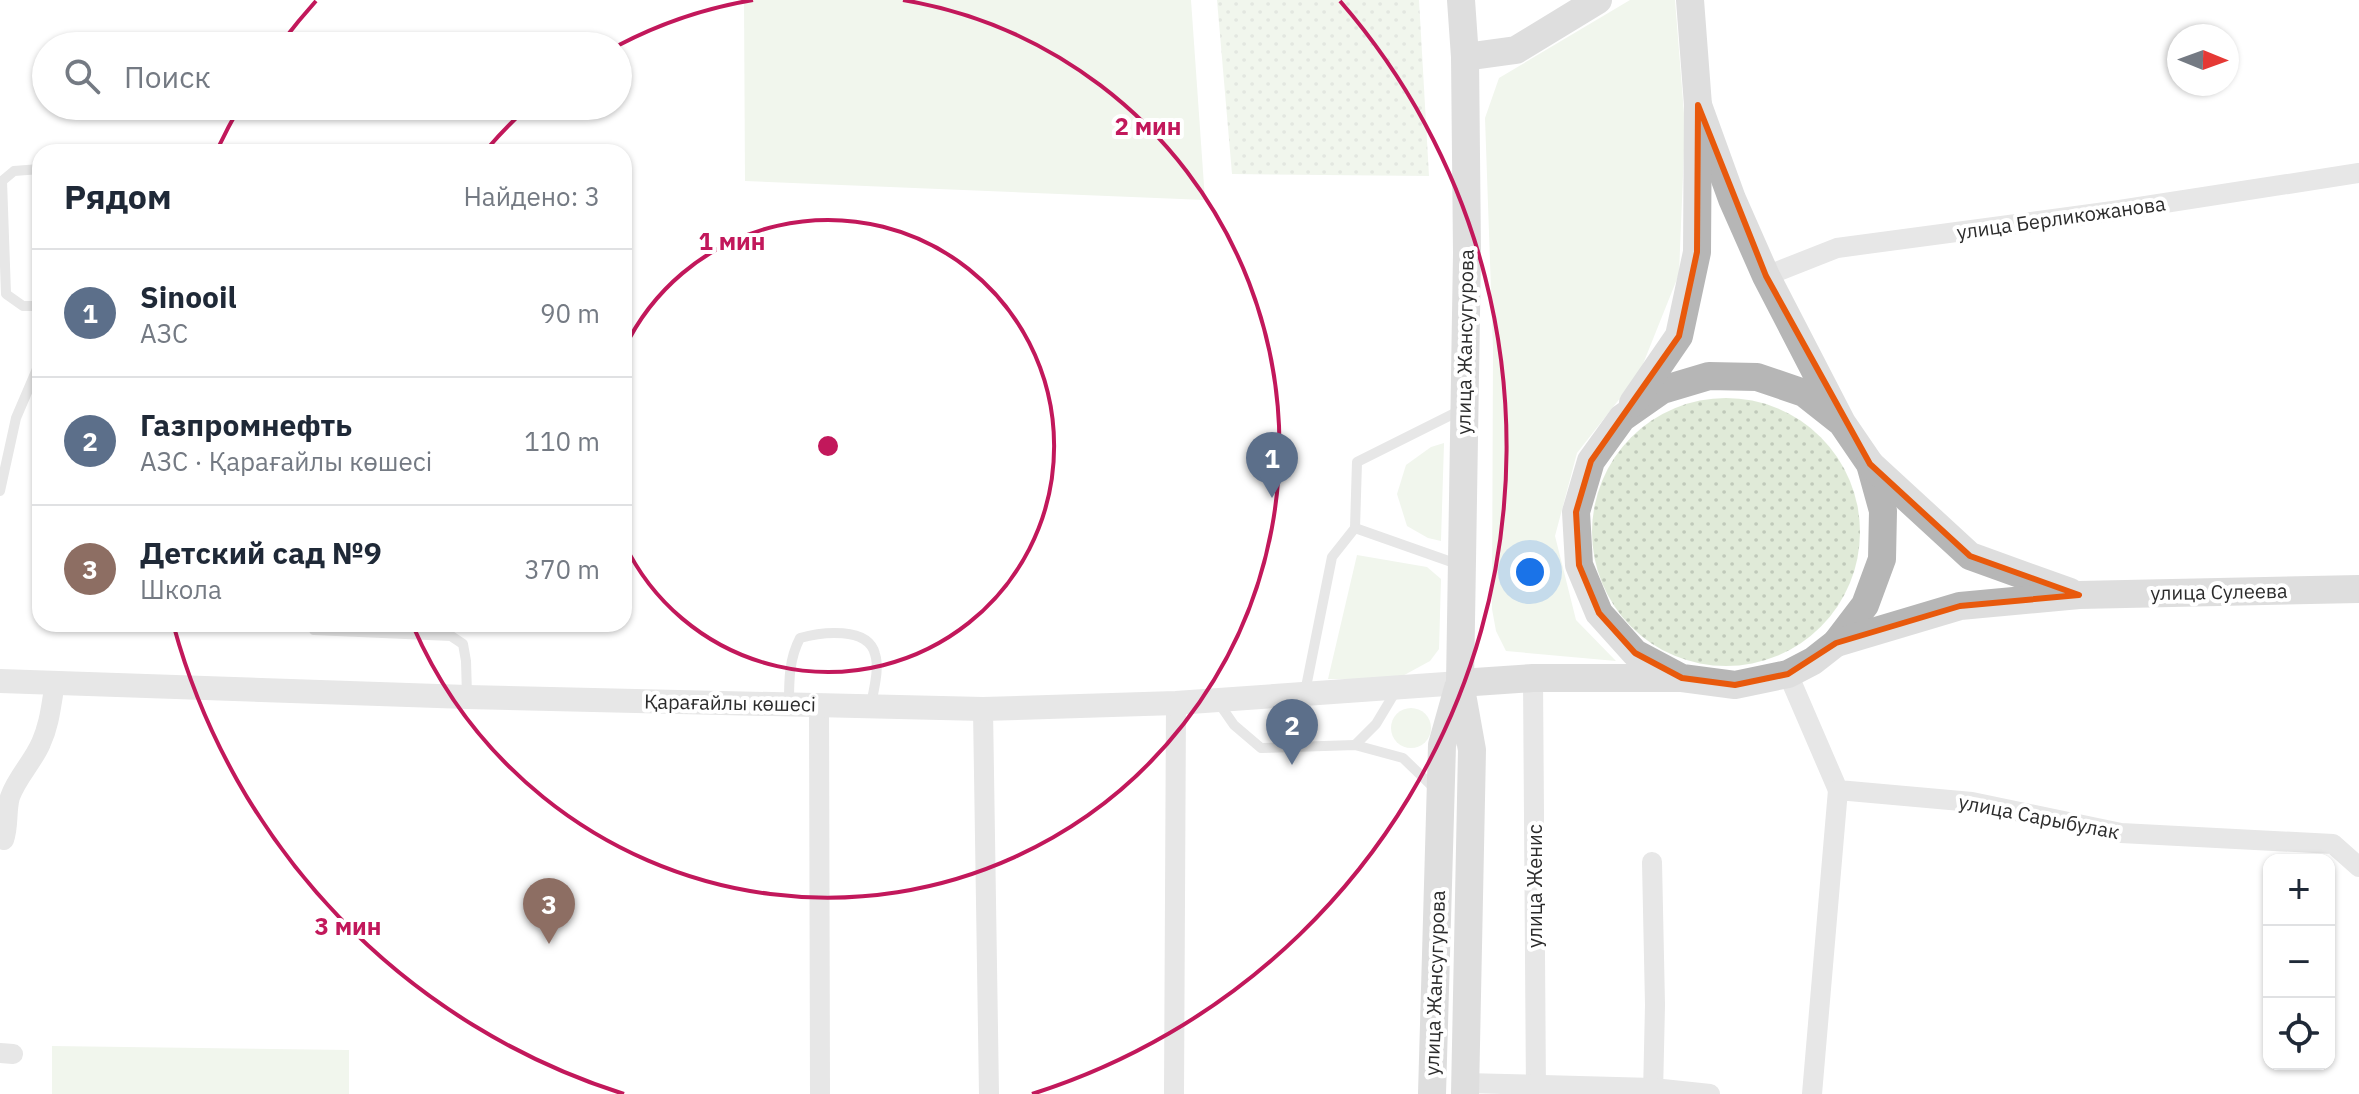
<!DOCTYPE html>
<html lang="ru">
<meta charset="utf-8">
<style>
body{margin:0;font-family:"IBM Plex Sans",sans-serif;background:#f2f2f3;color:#1f2937}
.controls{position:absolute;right:24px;bottom:24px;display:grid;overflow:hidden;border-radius:16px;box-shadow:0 2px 6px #0004}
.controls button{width:72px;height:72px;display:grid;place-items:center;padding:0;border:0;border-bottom:2px solid #e0e1e3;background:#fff;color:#1f2937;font:40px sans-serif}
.compass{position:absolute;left:2167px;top:24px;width:72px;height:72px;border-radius:50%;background:#fff;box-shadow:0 2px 6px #0004;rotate:91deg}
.you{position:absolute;left:1530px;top:572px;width:28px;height:28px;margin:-20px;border:6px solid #fff;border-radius:50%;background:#1a73e8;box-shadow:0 0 0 12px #1a73e833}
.badge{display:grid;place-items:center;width:52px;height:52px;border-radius:50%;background:#ea3127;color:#fff;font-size:26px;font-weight:700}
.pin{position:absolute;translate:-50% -66px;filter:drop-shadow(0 2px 4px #0008)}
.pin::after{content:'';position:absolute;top:42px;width:28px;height:24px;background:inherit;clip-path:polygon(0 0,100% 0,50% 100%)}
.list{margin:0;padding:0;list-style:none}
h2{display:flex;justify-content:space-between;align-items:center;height:104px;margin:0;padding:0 32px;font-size:34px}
h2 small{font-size:26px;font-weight:400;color:#747a83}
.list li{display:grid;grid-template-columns:52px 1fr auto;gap:24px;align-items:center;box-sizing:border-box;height:128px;padding:0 32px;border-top:2px solid #e0e1e3}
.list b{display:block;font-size:30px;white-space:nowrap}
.list p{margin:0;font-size:26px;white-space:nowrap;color:#747a83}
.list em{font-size:26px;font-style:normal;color:#747a83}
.icon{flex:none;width:44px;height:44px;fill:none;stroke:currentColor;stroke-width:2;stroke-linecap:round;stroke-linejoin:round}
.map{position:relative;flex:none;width:2359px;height:1094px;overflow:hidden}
.search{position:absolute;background:#fff;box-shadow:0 2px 6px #0004;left:32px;top:32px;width:600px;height:88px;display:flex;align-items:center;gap:20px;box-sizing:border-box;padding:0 28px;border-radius:44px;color:#747a83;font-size:30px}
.panel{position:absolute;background:#fff;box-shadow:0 2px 6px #0004;left:32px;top:144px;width:600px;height:488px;border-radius:24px}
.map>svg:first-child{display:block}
.grass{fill:#e0ead8}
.park{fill:url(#park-dots)}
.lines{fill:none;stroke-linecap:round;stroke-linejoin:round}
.service{stroke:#c9c9c9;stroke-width:10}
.minor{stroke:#c9c9c9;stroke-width:20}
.tertiary{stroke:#c9c9c9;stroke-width:24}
.secondary{stroke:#b6b6b6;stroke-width:28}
.marked{fill:none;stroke:#e8590c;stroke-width:6;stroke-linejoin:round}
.ring{fill:none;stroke:#c2185b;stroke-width:4}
.labels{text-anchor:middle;stroke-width:8;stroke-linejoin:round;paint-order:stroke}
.street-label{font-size:20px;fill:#2c2c2c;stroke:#fff}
.centre{fill:#c2185b;stroke:#fff;stroke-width:4}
.ring-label{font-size:24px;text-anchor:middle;font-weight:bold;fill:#c2185b;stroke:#fff;stroke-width:8;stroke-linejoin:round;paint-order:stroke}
</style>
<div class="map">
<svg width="2359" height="1094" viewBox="0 0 2359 1094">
<defs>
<pattern id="park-dots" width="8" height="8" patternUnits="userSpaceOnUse" patternTransform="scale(2)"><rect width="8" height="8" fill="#e0ead8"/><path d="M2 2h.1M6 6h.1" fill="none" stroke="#c0c9ba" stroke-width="1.8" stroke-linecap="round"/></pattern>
</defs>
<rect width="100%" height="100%" fill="#fff"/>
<g class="grass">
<polygon points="744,0 1191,0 1205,200 745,181"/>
<polygon points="1630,0 1675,0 1685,126 1679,274 1639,374 1577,453 1555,536 1576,620 1616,661 1506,651 1496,631 1492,609 1493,348 1485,118 1499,78"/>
<polygon points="1444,443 1441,541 1428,538 1407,526 1397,494 1406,465 1431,447"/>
<polygon points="1357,555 1427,567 1441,579 1439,649 1430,661 1397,679 1328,679"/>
<circle cx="1411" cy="728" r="20"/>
<polygon points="52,1046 349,1050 349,1094 52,1094"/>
</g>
<g class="park">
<polygon points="1217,0 1419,0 1429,176 1232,174"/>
<circle cx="1726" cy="532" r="134"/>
</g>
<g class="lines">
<g class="service">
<polyline points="40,169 14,171 2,181 6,294 23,306 40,306"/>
<polyline points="0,491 16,418 40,362"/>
<polyline points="1460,565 1355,528 1357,462 1463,409"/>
<polyline points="314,630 451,636 463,644 466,661 467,695"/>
<polyline points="1305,692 1332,557 1355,528"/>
<polyline points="1218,702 1234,725 1261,748 1355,745 1403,758 1436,790"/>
<path d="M789,703C789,680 789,659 800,638C821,632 868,626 875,654C880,669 873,691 871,706"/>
<polyline points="1355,745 1376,724 1397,689"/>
</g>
<g class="minor">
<polyline points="1766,276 1837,248 2113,211 2359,173"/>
<polyline points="1788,674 1838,790 1972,802 2121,833 2333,844 2359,867"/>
<polyline points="1533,678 1536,1094"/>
<polyline points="819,704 820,1094"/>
<polyline points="983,709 989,1094"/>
<path d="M0,839L4,840C9,826 6,811 10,797C17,777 33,762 41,743C50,723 51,705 55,683"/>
<polyline points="1652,862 1655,1005 1653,1094"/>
<polyline points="0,1053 13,1054"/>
<polyline points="1465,1083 1653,1088 1710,1094"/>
<polyline points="1174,1094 1176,703"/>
<polyline points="1812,1094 1838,790"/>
</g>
<polyline class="tertiary" points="0,681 467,697 983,709 1176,703 1460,683"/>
<g class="secondary">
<polyline points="1461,0 1465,57 1467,253 1460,683 1472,750 1465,1094"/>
<polyline points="1465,57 1516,50 1598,0"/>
<polyline points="1698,105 1732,199 1766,276 1842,423 1870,464 1883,511 1882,559 1865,605 1836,643 1813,661 1788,674 1735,685 1682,678 1635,653 1599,613 1579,565 1576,512 1591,461 1622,418 1662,390 1709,376 1757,377 1804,393 1842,423"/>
<polyline points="1633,403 1679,336 1697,252 1698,105 1690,0"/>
<polyline points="1870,464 1970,556 2070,592"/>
<polyline points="1836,643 1960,606 2079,595 2359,589"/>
<polyline points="1460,683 1533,678 1679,678"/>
<polyline points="1432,1094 1442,745 1458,688"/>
</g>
</g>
<path d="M0 0H2359V1094H0ZM1698,105L1766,276L1870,464L1970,556L2079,595L1960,606L1836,643L1788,674L1735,685L1682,678L1635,653L1599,613L1579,565L1576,512L1591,461L1679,336L1697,252Z" fill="#fff" fill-opacity=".55" fill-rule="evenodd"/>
<path class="marked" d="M1698,105L1766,276L1870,464L1970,556L2079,595L1960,606L1836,643L1788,674L1735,685L1682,678L1635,653L1599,613L1579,565L1576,512L1591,461L1679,336L1697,252Z"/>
<g class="ring">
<path d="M624 349A226 226 0 1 1 624 543"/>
<path d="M487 149A452 452 0 0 1 528 107M619 45A452 452 0 0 1 753 0M903 0A452 452 0 1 1 413 626"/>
<path d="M624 1094A679 679 0 0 1 174 627M218 148A679 679 0 0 1 240 106M282 42A679 679 0 0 1 316 1M1340 1A679 679 0 0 1 1032 1094"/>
</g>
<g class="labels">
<g class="street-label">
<text transform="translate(2061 218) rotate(-8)" y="7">улица Берликожанова</text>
<text transform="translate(1465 342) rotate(-89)" y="7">улица Жансугурова</text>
<text transform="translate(2219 592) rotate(-1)" y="7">улица Сулеева</text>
<text transform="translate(730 703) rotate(1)" y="7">Қарағайлы көшесі</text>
<text transform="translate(2039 817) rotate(11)" y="7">улица Сарыбулак</text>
<text transform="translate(1535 886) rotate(-90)" y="7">улица Женис</text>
<text transform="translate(1435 983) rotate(-88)" y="7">улица Жансугурова</text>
</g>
</g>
<circle cx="828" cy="446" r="12" class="centre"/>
<g class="ring-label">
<text x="1148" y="135">2 мин</text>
<text x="732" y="250">1 мин</text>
<text x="348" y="935">3 мин</text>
</g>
</svg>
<div class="controls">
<button>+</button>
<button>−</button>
<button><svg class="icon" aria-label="locate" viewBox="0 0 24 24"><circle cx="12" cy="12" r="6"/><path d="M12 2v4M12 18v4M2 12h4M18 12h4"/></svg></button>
</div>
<svg class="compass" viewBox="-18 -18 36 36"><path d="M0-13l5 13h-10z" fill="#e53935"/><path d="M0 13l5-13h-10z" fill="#747a83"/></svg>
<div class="you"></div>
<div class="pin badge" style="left:1272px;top:498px;background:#5c6f8a">1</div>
<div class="pin badge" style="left:1292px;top:765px;background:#5c6f8a">2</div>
<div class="pin badge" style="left:549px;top:944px;background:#8d6e63">3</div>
<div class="search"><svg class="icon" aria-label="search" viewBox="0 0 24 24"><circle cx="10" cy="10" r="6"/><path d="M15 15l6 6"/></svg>Поиск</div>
<section class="panel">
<h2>Рядом<small>Найдено: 3</small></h2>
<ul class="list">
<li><span class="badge" style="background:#5c6f8a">1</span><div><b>Sinooil</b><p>АЗС</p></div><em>90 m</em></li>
<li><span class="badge" style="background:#5c6f8a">2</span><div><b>Газпромнефть</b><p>АЗС · Қарағайлы көшесі</p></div><em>110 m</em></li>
<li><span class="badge" style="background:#8d6e63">3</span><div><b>Детский сад №9</b><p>Школа</p></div><em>370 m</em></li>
</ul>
</section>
</div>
